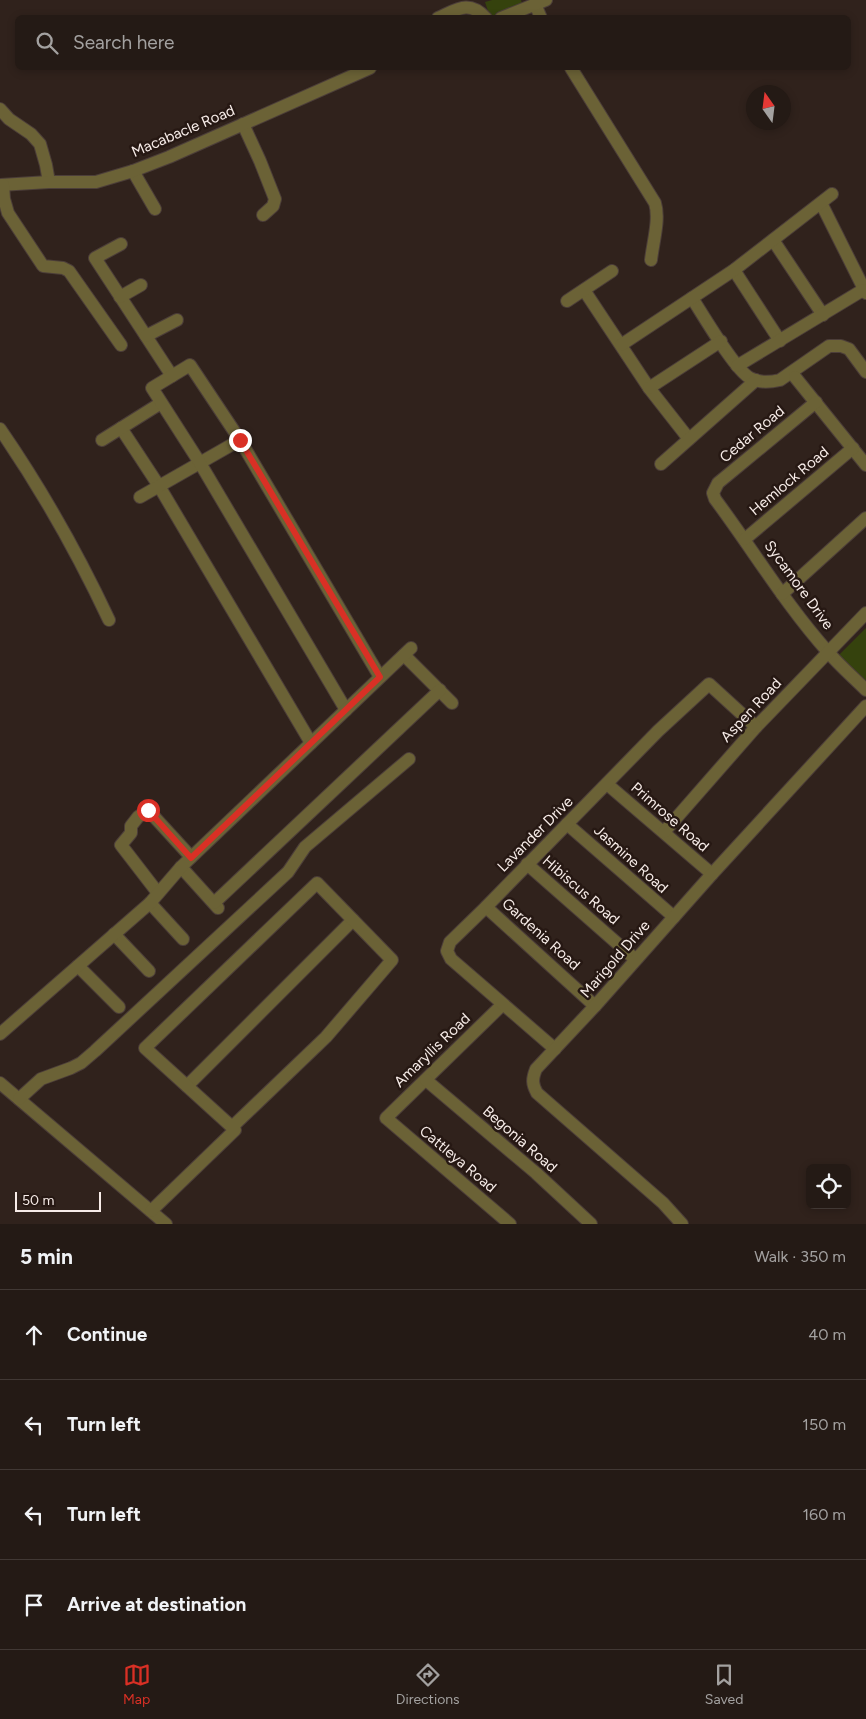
<!DOCTYPE html>
<meta charset="utf-8">
<style>
body{margin:0;font-family:Figtree,sans-serif;background:#302722;color:#f1f3f6}
.controls{position:absolute;right:15px;bottom:15px;display:grid;overflow:hidden;border-radius:8px;box-shadow:0 2px 8px #0003}
.controls button{width:45px;height:45px;display:grid;place-items:center;padding:0;border:0;border-bottom:1px solid #413834;background:#241a15;color:#f1f3f6;font:25px sans-serif}
.compass{position:absolute;left:746px;top:85px;width:45px;height:45px;border-radius:50%;background:#241a15;box-shadow:0 2px 8px #0003;rotate:346deg}
.scale{position:absolute;left:15px;bottom:12px;width:86px;box-sizing:border-box;padding-left:5px;border:2px solid #f7ece8;border-top:0;font-size:14px;line-height:18px;white-space:nowrap;color:#f7ece8;-webkit-text-stroke:4px #261813;paint-order:stroke}
.stop{position:absolute;width:15px;height:15px;margin:-11px;border:4px solid #d93025;border-radius:50%;background:#fff}
.stop.end{background:#d93025;border-color:#fff;box-shadow:0 1px 5px #0008}
.list{margin:0;padding:0;list-style:none}
h2{display:flex;justify-content:space-between;align-items:center;height:65px;margin:0;padding:0 20px;font-size:21px}
h2 small{font-size:16px;font-weight:400;color:#a3a1a0}
.list li{display:grid;grid-template-columns:32px 1fr auto;gap:15px;align-items:center;box-sizing:border-box;height:90px;padding:0 20px;border-top:1px solid #413834}
.list b{display:block;font-size:19px;white-space:nowrap}
.list em{font-size:16px;font-style:normal;color:#a3a1a0}
.icon{flex:none;width:28px;height:28px;fill:none;stroke:currentColor;stroke-width:2;stroke-linecap:round;stroke-linejoin:round}
.map{position:relative;flex:none;width:866px;height:1224px;overflow:hidden}
.search{position:absolute;background:#241a15;box-shadow:0 2px 8px #0003;left:15px;right:15px;top:15px;height:55px;display:flex;align-items:center;gap:12px;box-sizing:border-box;padding:0 18px;border-radius:8px;color:#a3a1a0;font-size:19px}
.sheet{height:425px;background:#241a15}
nav{display:flex;justify-content:space-around;align-items:center;box-sizing:border-box;height:70px;border-top:1px solid #413834;background:#241a15;font-size:14px;color:#a3a1a0}
nav a{display:grid;justify-items:center;gap:2px}
nav .on{color:#d93025}
.map>svg:first-child{display:block}
.green{fill:#35420d}
.lines{fill:none;stroke-linecap:round;stroke-linejoin:round}
.minor-casing{stroke:#4c3e39;stroke-width:14}
.minor{stroke:#6b6236;stroke-width:12}
.route{stroke:#d93025;stroke-width:6}
.labels{text-anchor:middle;stroke-width:5;stroke-linejoin:round;paint-order:stroke}
.street-label{font-size:15px;fill:#f7ece8;stroke:#261813}
</style>
<div class="map">
<svg width="866" height="1224" viewBox="0 0 866 1224">
<rect width="100%" height="100%" fill="#30221c"/>
<g class="green">
<polygon points="492,0 521,0 523,7 490,17 485,2"/>
<polygon points="866,628 866,684 838,656"/>
</g>
<g class="lines">
<defs>
<g id="minor">
<polyline points="535,4 541,18"/>
<path d="M438,18C458,9 469,0 486,18"/>
<polyline points="501,18 546,0"/>
<path d="M571,68L655,203C660,219 653,242 651,260"/>
<polyline points="0,109 9,119 31,134 40,144 46,165 49,182"/>
<polyline points="243,124 260,161 275,199 273,206 263,215"/>
<polyline points="133,171 155,209"/>
<polyline points="0,185 49,182 96,182 133,171 169,157 370,68"/>
<polyline points="3,185 4,199 8,213 43,266 63,268 69,271 121,345"/>
<polyline points="821,203 866,293"/>
<polyline points="773,240 823,315"/>
<polyline points="121,244 95,258 172,376"/>
<polyline points="734,270 780,341"/>
<polyline points="584,290 649,388 689,439"/>
<polyline points="120,297 141,285"/>
<path d="M692,298C703,315 735,370 750,378C759,383 771,382 780,380L829,346H841L849,349L866,372"/>
<polyline points="567,301 612,271"/>
<polyline points="146,336 177,320"/>
<polyline points="621,345 734,270 832,194"/>
<polyline points="737,366 863,290"/>
<polyline points="795,377 866,465"/>
<polyline points="649,388 721,341"/>
<path d="M816,402L718,483L713,493L715,499C753,550 786,605 828,652C840,666 854,678 866,690"/>
<polyline points="121,428 159,486 311,743"/>
<path d="M0,429C42,490 78,554 109,620"/>
<polyline points="102,440 161,403"/>
<polyline points="661,464 756,380"/>
<polyline points="140,497 240,440"/>
<polyline points="745,539 853,448"/>
<polyline points="782,594 866,518"/>
<polyline points="404,655 452,703"/>
<polyline points="346,710 200,463 152,388 190,365 240,440 380,677"/>
<polyline points="607,784 712,874"/>
<polyline points="567,824 674,917"/>
<polyline points="664,832 756,727 866,613"/>
<polyline points="527,864 635,959"/>
<polyline points="181,867 218,908"/>
<polyline points="158,893 121,845 131,833 131,826 138,817 148,810 191,857"/>
<polyline points="150,903 183,939"/>
<polyline points="214,903 440,690"/>
<polyline points="486,907 595,1006"/>
<polyline points="114,934 149,971"/>
<polyline points="78,966 119,1007"/>
<polyline points="502,1005 386,1118 510,1224"/>
<polyline points="0,1034 150,903 181,867 411,648"/>
<polyline points="555,1049 451,959 447,951 450,942 486,907 658,731 709,684 756,727"/>
<polyline points="426,1080 536,1173 591,1224"/>
<polyline points="0,1083 166,1224"/>
<polyline points="187,1086 353,920"/>
<polyline points="19,1099 41,1079 71,1068 81,1063 95,1051 288,872 305,847 409,759"/>
<polyline points="151,1211 235,1130 232,1127 145,1048 317,883 392,960 326,1037 232,1127"/>
<path d="M682,1224L663,1203L537,1093C532,1084 532,1079 536,1069L595,1006L712,874L866,706"/>
</g>
</defs>
<use href="#minor" class="minor-casing"/>
<use href="#minor" class="minor"/>
</g>
<g class="lines">
<polyline class="route" points="148,810 191,858 380,677 240,440"/>
</g>
<g class="labels">
<g class="street-label">
<text transform="translate(183 131) rotate(-23)" y="5">Macabacle Road</text>
<text transform="translate(752 434) rotate(-40)" y="5">Cedar Road</text>
<text transform="translate(789 481) rotate(-40)" y="5">Hemlock Road</text>
<text transform="translate(799 585) rotate(54)" y="5">Sycamore Drive</text>
<text transform="translate(751 710) rotate(-47)" y="5">Aspen Road</text>
<text transform="translate(670 817) rotate(41)" y="5">Primrose Road</text>
<text transform="translate(535 834) rotate(-45)" y="5">Lavander Drive</text>
<text transform="translate(631 859) rotate(42)" y="5">Jasmine Road</text>
<text transform="translate(581 890) rotate(41)" y="5">Hibiscus Road</text>
<text transform="translate(541 934) rotate(42)" y="5">Gardenia Road</text>
<text transform="translate(615 959) rotate(-49)" y="5">Marigold Drive</text>
<text transform="translate(432 1050) rotate(-44)" y="5">Amaryllis Road</text>
<text transform="translate(520 1139) rotate(41)" y="5">Begonia Road</text>
<text transform="translate(458 1159) rotate(40)" y="5">Cattleya Road</text>
</g>
</g>
</svg>
<div class="controls">
<button><svg class="icon" aria-label="locate" viewBox="0 0 24 24"><circle cx="12" cy="12" r="6"/><path d="M12 2v4M12 18v4M2 12h4M18 12h4"/></svg></button>
</div>
<svg class="compass" viewBox="-18 -18 36 36"><path d="M0-13l5 13h-10z" fill="#e53935"/><path d="M0 13l5-13h-10z" fill="#a3a1a0"/></svg>
<div class="scale">50 m</div>
<div class="stop" style="left:148px;top:810px"></div>
<div class="stop end" style="left:240px;top:440px"></div>
<div class="search"><svg class="icon" aria-label="search" viewBox="0 0 24 24"><circle cx="10" cy="10" r="6"/><path d="M15 15l6 6"/></svg>Search here</div>
</div>
<section class="sheet">
<h2>5 min<small>Walk · 350 m</small></h2>
<ul class="list">
<li><svg class="icon" aria-label="ahead" viewBox="0 0 24 24"><path d="M12 20V5M6 11l6-6 6 6"/></svg><div><b>Continue</b></div><em>40 m</em></li>
<li><svg class="icon" aria-label="left" viewBox="0 0 24 24"><path d="M17 20v-9H6M10 6l-5 5 5 5"/></svg><div><b>Turn left</b></div><em>150 m</em></li>
<li><svg class="icon" aria-label="left" viewBox="0 0 24 24"><path d="M17 20v-9H6M10 6l-5 5 5 5"/></svg><div><b>Turn left</b></div><em>160 m</em></li>
<li><svg class="icon" aria-label="arrive" viewBox="0 0 24 24"><path d="M6 21V4h12l-3 4 3 4H6"/></svg><div><b>Arrive at destination</b></div></li>
</ul>
</section>
<nav>
<a class="on"><svg class="icon" aria-label="map" viewBox="0 0 24 24"><path d="M3 6l6-2 6 2 6-2v14l-6 2-6-2-6 2zM9 4v14M15 6v14"/></svg>Map</a>
<a><svg class="icon" aria-label="directions" viewBox="0 0 24 24"><path d="M12 3l9 9-9 9-9-9zM9 14v-3h6M13 9l2 2-2 2"/></svg>Directions</a>
<a><svg class="icon" aria-label="saved" viewBox="0 0 24 24"><path d="M7 4h10v16l-5-4-5 4z"/></svg>Saved</a>
</nav>
